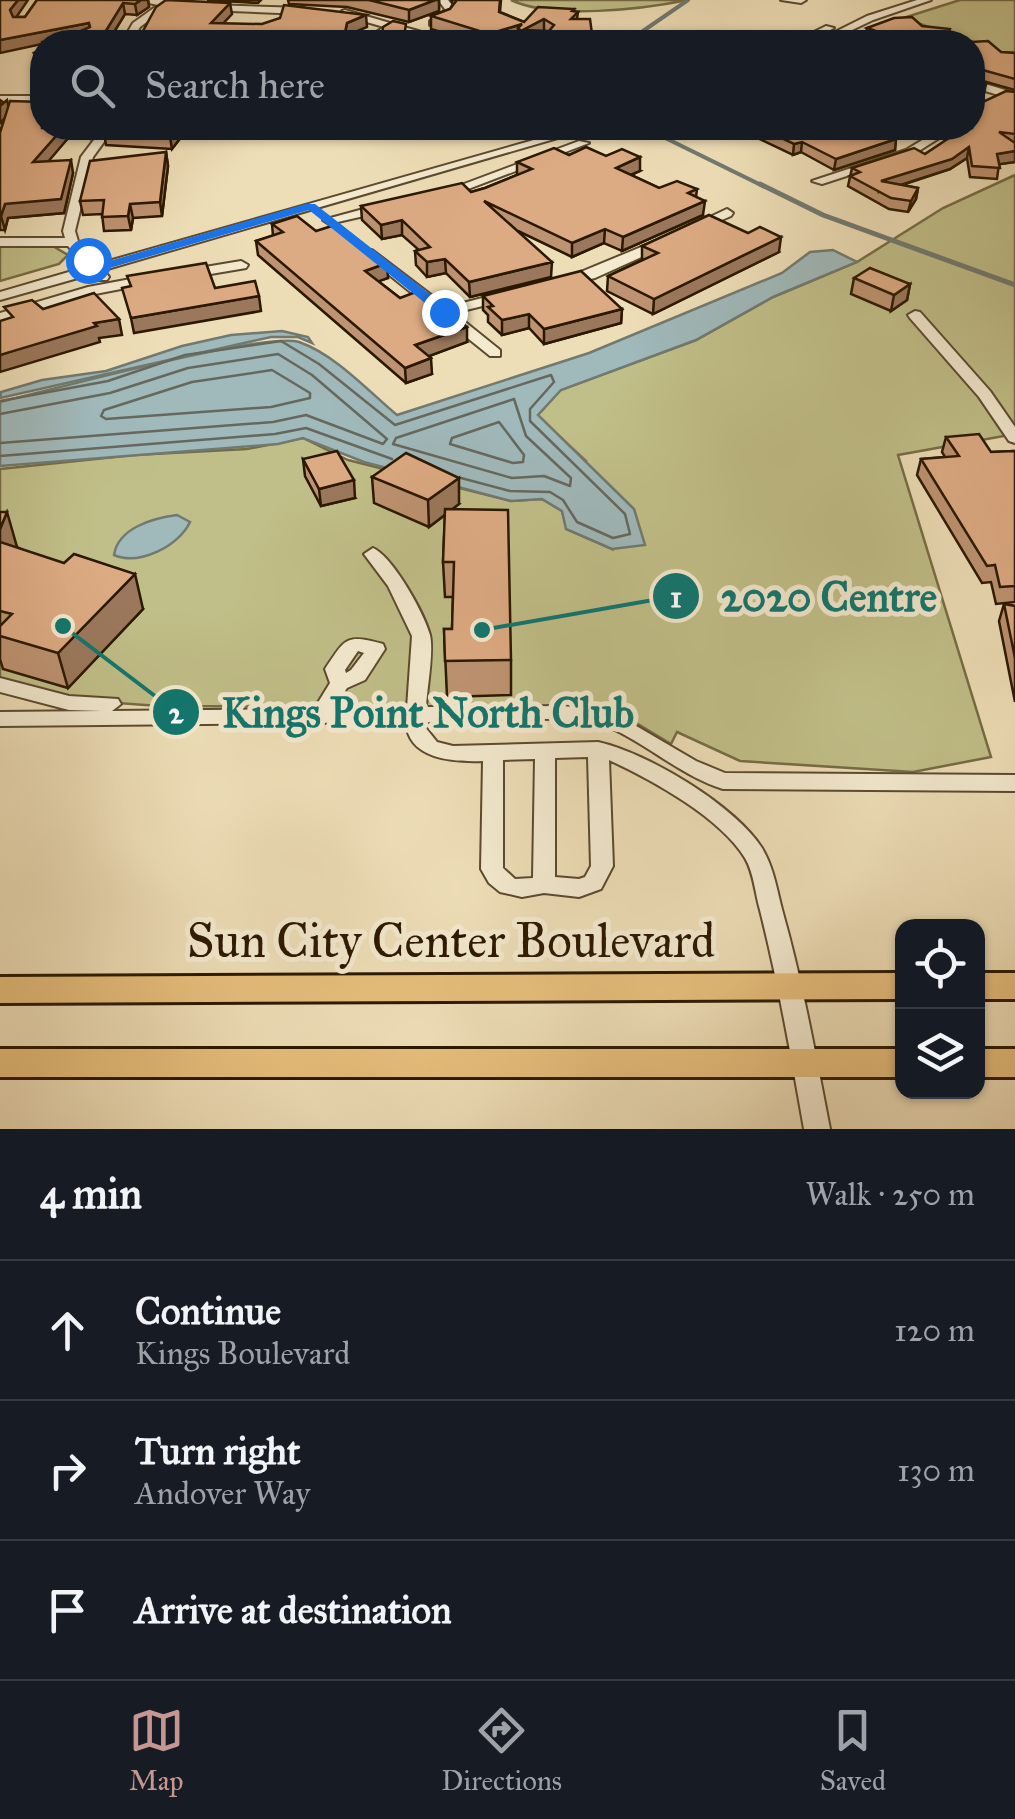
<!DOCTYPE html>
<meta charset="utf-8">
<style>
body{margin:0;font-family:"IM FELL Great Primer",serif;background:#20242c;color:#f1f3f6}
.controls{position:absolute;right:30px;bottom:30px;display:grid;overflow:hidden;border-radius:20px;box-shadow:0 2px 8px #0004}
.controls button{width:90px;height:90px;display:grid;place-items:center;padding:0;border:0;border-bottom:2px solid #363941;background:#171b24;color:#f1f3f6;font:50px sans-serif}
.stop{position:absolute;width:30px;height:30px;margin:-22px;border:8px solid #1a73e8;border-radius:50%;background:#fff}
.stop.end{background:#1a73e8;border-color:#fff;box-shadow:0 2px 10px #0008}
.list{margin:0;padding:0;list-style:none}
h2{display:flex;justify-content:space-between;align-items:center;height:130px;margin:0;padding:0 40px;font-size:42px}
h2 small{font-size:32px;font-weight:400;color:#9ea1a6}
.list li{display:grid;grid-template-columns:65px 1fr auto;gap:30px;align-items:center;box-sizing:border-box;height:140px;padding:0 40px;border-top:2px solid #363941}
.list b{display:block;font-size:38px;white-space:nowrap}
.list p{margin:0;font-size:32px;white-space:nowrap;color:#9ea1a6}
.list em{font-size:32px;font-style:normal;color:#9ea1a6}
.icon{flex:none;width:55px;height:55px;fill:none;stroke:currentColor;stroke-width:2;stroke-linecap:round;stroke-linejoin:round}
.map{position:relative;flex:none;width:1015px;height:1129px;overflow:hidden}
.search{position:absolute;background:#171b24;box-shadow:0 2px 8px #0004;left:30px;right:30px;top:30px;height:110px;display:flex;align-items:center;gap:25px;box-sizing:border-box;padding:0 35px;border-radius:40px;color:#9ea1a6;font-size:38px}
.sheet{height:550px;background:#171b24}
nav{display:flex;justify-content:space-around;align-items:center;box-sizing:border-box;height:140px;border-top:2px solid #363941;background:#171b24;font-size:28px;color:#9ea1a6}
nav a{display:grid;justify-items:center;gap:5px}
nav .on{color:#c59692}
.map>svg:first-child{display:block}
.green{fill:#c1bf89;stroke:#766c44;stroke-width:2.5}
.water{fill:#a0b9bb;stroke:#717970;stroke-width:2.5}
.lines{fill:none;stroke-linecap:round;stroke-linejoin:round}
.shore{stroke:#66685e;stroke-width:2.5}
.stream-far1{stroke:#717970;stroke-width:4}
.stream{stroke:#717970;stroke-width:5}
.minor-casing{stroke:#5c4a2e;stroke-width:4}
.major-casing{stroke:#2b1800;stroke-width:6}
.minor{fill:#f4ead0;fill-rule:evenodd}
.major{fill:#e7bf7c;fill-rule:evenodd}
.wall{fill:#be9371;stroke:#2b1800;stroke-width:2.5}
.shaded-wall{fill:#9b785c;stroke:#2b1800;stroke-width:2.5}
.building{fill:#ddab83;stroke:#2b1800;stroke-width:2.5;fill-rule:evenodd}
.route{fill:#1a73e8}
.labels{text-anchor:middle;stroke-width:10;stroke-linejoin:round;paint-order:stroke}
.near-street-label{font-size:48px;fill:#2b1800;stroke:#f4ead0}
.leader{fill:none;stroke:#0f766e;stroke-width:4}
.callout-dot{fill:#0f766e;stroke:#f4ead0;stroke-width:4}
.mark-label{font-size:30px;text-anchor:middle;font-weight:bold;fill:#fff}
.callout-label{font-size:42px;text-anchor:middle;font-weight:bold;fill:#0f766e;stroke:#f4ead0;stroke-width:10;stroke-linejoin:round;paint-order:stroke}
</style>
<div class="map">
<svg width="1015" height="1129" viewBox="0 0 1015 1129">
<rect width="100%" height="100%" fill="#eedeb7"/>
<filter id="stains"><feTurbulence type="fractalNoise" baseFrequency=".002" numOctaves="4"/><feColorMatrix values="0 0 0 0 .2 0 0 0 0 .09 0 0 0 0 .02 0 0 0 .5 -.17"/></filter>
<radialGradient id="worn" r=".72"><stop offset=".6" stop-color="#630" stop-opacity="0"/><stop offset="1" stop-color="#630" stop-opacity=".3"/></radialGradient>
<g class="green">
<path d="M511,0H688C643,9 553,20 511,0Z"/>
<polygon points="960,0 1015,0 1015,57 903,18"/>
<polygon points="1015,175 1015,434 898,455 991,757 913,772 740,761 677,732 671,744 631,720 590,708 159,706 62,699 0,680 0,469 134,455 247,449 303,438 348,460 511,501 542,499 562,511 567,529 612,549 586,461 537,416 560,390 696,340 773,297 857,262 943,208"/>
<polygon points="0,245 51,245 68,255 59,264 0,281"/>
</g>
<g class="water">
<path d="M833,250L857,262L773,297L696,340L561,390L538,415L634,509L645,545L612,549L566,529L562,511L542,499L511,501L364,462L303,438L278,444L0,466V402C48,391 267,331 299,342C336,355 368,391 397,415L589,353L782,273L810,252Z"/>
<polygon points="282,331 308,337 312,343 298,337 271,337 0,398 1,392 42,380 106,371 182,346 231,335"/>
<path d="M177,515L190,522C179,546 139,566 114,555C118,528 153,518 177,515Z"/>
</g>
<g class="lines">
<g class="shore">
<polygon points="272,370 310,393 310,398 271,407 106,419 101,416 104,410 192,382"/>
<polygon points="514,399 526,436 571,478 570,486 544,476 512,478 393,444 396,438"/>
<polyline points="0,401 108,381 185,355 281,341 319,364 395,425 551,375 554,382 530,409 530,421 625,514 630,534 613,538 577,522 563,500 550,492 510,491 461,478"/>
<polyline points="0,414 110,393 188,368 278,354 312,375 387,439 383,444 306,415 273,422 0,443"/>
<polygon points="499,422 524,455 523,462 513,463 450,444 452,438"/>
<polyline points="0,456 275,434 306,428 392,459"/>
</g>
<g class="stream-far1">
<polyline points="643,42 643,31 688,0"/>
<polyline points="645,128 765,187"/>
</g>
<polyline class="stream" points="760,184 823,215 1015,285"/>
<defs>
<g id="minor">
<polygon points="135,0 165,0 190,5 185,8 168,6 140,27 132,42 122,42 133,23 158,5"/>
<path d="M438,0H448L455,9C450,18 441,26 430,25V21L442,14L445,9Z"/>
<polygon points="781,0 806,0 801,3"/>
<polygon points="917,0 931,0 873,20 827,42 815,42 867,16"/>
<polygon points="210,5 304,8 309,11 304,14 207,10 207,6"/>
<polygon points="345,10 456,42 442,42 393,29 373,42 362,42 384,27 342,15 342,11"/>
<polygon points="826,26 834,28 806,42 794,42"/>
<polygon points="972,80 1015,93 1015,100 972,87"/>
<rect x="0" y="96" width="42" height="6"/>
<polygon points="103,128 114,128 93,157 75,231 78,241 98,264 576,128 592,128 104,270 109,277 107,280 97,280 92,274 0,300 0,292 86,267 68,246 0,246 0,238 65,238 63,231 81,157"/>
<polygon points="942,128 955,128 914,154 822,184 812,181 906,150"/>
<polygon points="579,141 589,143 450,196 440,193"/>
<polygon points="382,204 386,205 386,211 329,224 323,220"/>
<polygon points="727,209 733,213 731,216 699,230 689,227"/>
<polygon points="663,238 668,239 668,245 595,278 566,285 559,281"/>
<polygon points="372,250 447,307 502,293 507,294 507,300 454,313 500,350 500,356 490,356 367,257 366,254"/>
<polygon points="241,261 248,265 246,268 187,278 180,274 187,270"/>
<polygon points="152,275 159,279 157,282 90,295 0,321 0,313 88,287"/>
<polygon points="915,311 920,312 990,391 1015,427 1015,443 1009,441 979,397 910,318 908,315"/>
<path d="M373,548C393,557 424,613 430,635C434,652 427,688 426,707L564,706L614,713L696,761L725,773L1015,775V791L723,789C682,776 651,747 613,729C580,712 467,721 425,722V727L437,742L453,746L598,742C648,753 734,805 762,848C774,868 777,891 783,913C803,984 816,1057 830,1129H804C791,1055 778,982 760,910C755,893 754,873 745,858C720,817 652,780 609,760L613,866L601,889L579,897L544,893L522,897L500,892L489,883L481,869L483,761C454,762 408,760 406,722L0,726V712L102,711L69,710L0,692V678L69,696L118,699L121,704L112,711L314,709L330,683L325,669C346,638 345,634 383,644L385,649L365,680L347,688L334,708H407L412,636L388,586L364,554ZM358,651L364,653L351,670L346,673L345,670ZM588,757L591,866L585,877L579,879L555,877V758ZM535,759L533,878L515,879L503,868V760Z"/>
</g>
<g id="major">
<polygon points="902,973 902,999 0,1003 0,977"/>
<rect x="978" y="973" width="37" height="26"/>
<rect x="0" y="1049" width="902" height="28"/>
<rect x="978" y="1049" width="37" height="28"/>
</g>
</defs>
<use href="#minor" class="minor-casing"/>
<use href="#major" class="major-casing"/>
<use href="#minor" class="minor"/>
<use href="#major" class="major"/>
</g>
<g class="wall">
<polygon points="37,0 148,0 149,7 137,15 125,14 108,42 56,42 60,41 42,42 16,17 25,17"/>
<polygon points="207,0 261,0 258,3"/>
<polygon points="288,0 439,0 439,11 409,22 347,7 289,4"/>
<polygon points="451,0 501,0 500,12 524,22 574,9 574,12 578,12 577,19 592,34 592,42 519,42 518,38 504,42 474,42 431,29 431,16 450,9 453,4"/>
<polygon points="912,17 871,40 865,38 867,28"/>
<polygon points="972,42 1001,52 1015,53 1015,90 972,78"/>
<polygon points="42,49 42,70 37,65 34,53"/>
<polygon points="1015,92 1015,162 999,164 997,179 970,177 967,158 950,169 902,185 918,188 916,199 908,212 889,209 848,186 852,168 925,154 953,136 951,135 952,128 972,128"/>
<polygon points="0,100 42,128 99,128 91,138 69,137 48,161 73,173 64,213 8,218 5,230 0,230 0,133 4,118 0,123"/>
<polygon points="188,128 172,149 106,145 104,133"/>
<polygon points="239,128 465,128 465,132 240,132"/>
<polygon points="737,128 906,128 892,137 896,139 895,150 834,170 801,152 793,155"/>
<polygon points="166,152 168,166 162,216 133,218 131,230 104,231 102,214 83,215 80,201"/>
<polygon points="569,155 640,171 631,175 659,188 697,189 696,197 703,215 622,251 604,243 572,257 518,231 551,277 470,297 446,273 427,277 416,265 415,251 419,250 402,235 382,239 362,220 361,206 471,192 485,188 517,175 517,162"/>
<polygon points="272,224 316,231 387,263 388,278 378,281 400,298 467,342 429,356 432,374 406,383 258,255 256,241 273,236"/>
<polygon points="748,233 779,252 653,314 607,291 608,276 642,260 642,246"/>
<polygon points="854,278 910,284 907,300 891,311 851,294"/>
<polygon points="483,296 622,309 621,323 544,344 529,328 502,335 488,322 488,315 483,310"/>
<polygon points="946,437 991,452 1015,451 1015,602 996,604 991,582 982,583 917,475 921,459 945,457 942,452"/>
<polygon points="303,459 355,498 321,506 305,476"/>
<polygon points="372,477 459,504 452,509 511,660 511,695 447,697 444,629 452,629 453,597 445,597 443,562 445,515 429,527 374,503"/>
<polygon points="0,512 17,547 143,609 68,688 3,669 0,659"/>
<polygon points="1004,604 1015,606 1015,702 999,621"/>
</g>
<g class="shaded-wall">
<polygon points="18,0 28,0 13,22 10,10"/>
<polygon points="141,0 148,0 149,7 137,15 135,4"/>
<polygon points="435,0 439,0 439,11 409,22 409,10"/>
<polygon points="123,3 125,14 108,42 99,42"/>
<polygon points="230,3 232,14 213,34 211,23"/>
<polygon points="366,15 367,27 348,35 346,42 343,42 347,23"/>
<polygon points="544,19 544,32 523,30"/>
<polygon points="89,23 91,34 51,42 42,42 42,44 0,53 0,40"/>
<polygon points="522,24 518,28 518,38 504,42 489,42 489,34"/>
<polygon points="986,84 984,94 972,102 972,93"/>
<polygon points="7,100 10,113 0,123 0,106"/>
<polygon points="63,128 67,128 69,137 36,176 33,162"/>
<polygon points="89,128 99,128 91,138"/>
<polygon points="177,128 188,128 172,149 170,137"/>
<polygon points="893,128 906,128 882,144 884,133"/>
<polygon points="896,139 895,150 834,170 836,159"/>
<polygon points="802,142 801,152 793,155 794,144"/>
<polygon points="969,147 967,158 950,169 879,192 881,181"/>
<polygon points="1015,151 1015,162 994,165 997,154"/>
<polygon points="166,152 168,166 162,216 160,202"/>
<polygon points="640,157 640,171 616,181 616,168"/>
<polygon points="71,160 73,173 64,213 8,218 5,230 1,216 5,204"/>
<polygon points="918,188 916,199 908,212 911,201"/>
<polygon points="705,201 703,215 622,251 623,237"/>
<polygon points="130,204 133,218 131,230 128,216"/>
<polygon points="402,220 402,235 382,239 381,225"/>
<polygon points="605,229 604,243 572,257 572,243"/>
<polygon points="781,237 779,252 653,314 654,299"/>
<polygon points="445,259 446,273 427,277 427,262"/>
<polygon points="552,262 551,277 470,297 469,282"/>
<polygon points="387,263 388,278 366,286 365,271"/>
<polygon points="910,284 907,300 891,311 894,295"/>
<polygon points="259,296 261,311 134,333 131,318"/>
<polygon points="622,309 621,323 544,344 544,329"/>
<polygon points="529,314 529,328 502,335 502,320"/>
<polygon points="119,319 122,335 99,338 100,342 0,372 0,355 94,323"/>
<polygon points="467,327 467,342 416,361 415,345"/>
<polygon points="431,358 432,374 406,383 405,368"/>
<polygon points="459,478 459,504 429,527 428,500"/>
<polygon points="354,480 355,498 321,506 319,489"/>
<polygon points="7,512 17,547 0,558 0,529"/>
<polygon points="135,574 143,609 68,688 58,653"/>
</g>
<g class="building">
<polygon points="0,0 18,0 10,10 13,17 25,17 37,0 141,0 135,4 123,3 99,42 56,42 90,27 89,23 0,40"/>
<polygon points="166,0 230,3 211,23 262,24 280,18 284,5 366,15 347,23 343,42 137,42 156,7"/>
<polygon points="369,0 435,0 409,10"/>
<path d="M457,0H500L499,12L524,22L538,7L574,9L572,11L578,12L571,19H590L592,34H570L578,42H532L518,28L522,24L489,34L431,16L450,9ZM544,19L554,25L549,31L523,30Z"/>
<polygon points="912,17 922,26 950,29 946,42 867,42 882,33 867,28 894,18"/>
<polygon points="393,21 406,24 404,37 412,42 381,42 383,27"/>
<polygon points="988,41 1001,52 1015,53 1015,79 972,67 972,42 971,42"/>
<polygon points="42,49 42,60 34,53"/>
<polygon points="972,80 986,84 972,93"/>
<polygon points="1006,91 1015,92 1015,134 999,132 1015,143 1015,151 997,154 1000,168 972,166 969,147 952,159 881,181 918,188 911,201 891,198 850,176 860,172 852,168 914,148 925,154 964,128 972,128 972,107"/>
<polygon points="10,101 42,102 42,128 63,128 33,162 71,160 61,199 5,204 1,216 0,216 0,133"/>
<polygon points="107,128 177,128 170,137 104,133"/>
<polygon points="760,128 893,128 884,133 896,139 836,159 802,142 794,144"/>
<polygon points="586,147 606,156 622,149 640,157 616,168 659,188 677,181 697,189 688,193 705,201 623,237 605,229 572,243 484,201 552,262 469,282 445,259 427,262 415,251 430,247 402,220 381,225 361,206 462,183 471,192 485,188 532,169 517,162 554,148 569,155"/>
<polygon points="166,152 160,202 130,204 128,216 102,217 104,200 80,201 90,161"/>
<polygon points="709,215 748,233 760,227 781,237 654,299 608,276 658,253 642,246"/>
<polygon points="297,216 316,231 338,224 387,263 365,271 400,298 421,290 467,327 415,345 431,358 405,368 256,241 283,232 272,224"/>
<polygon points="206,263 215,288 255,281 259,296 131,318 122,288 131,286 127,276"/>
<polygon points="870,268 910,284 894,295 854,278"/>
<polygon points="581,271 622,309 544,329 529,314 502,320 488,307 493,306 483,296"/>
<polygon points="94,293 119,319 94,323 97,326 0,355 0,321 13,317 4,307 32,300 43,309"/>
<polygon points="979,434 991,452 1015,451 1015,586 1000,587 995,565 987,566 921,459 959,456 946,437"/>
<polygon points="337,451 354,480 319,489 303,459"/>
<polygon points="406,453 459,478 428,500 372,477"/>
<polygon points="445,509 508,510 511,660 445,661 444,629 452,629 454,562 443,562"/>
<polygon points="0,512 7,512 0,529"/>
<polygon points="0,542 64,563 74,554 135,574 58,653 0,636 0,626 12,614 0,611"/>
<polygon points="1004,604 1015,606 1015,658"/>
</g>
<polygon class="route" points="306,204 315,204 449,309 449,315 440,315 309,210 96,272 82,260 88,257 99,264"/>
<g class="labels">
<g class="near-street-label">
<text x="451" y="957">Sun City Center Boulevard</text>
</g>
</g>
<path class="leader" d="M482 630L676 596M63 626L176 712"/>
<g class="callout-dot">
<circle cx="482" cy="630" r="10"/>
<circle cx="63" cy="626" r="10"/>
<circle cx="676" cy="596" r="25"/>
<circle cx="176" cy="712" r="25"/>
</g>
<g class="mark-label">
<text x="676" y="607">1</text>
<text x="176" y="723">2</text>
</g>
<g class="callout-label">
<text x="829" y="611">2020 Centre</text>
<text x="428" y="727">Kings Point North Club</text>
</g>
<rect width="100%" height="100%" filter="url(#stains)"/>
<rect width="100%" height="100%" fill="url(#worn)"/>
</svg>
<div class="controls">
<button><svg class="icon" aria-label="locate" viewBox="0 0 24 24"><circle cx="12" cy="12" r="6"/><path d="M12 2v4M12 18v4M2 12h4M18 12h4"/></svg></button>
<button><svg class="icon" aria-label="layers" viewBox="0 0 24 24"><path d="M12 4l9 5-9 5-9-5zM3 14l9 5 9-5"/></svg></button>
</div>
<div class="stop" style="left:88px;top:260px"></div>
<div class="stop end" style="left:444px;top:312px"></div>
<div class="search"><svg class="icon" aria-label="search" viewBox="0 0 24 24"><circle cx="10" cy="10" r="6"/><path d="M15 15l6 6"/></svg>Search here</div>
</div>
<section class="sheet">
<h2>4 min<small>Walk · 250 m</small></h2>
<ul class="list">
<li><svg class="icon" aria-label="ahead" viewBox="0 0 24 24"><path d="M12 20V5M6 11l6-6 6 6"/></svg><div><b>Continue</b><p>Kings Boulevard</p></div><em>120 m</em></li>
<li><svg class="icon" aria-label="right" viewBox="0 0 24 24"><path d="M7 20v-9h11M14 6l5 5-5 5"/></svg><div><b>Turn right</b><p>Andover Way</p></div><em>130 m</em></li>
<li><svg class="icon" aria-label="arrive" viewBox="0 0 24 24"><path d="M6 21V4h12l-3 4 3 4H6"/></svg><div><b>Arrive at destination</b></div></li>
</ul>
</section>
<nav>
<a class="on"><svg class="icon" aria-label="map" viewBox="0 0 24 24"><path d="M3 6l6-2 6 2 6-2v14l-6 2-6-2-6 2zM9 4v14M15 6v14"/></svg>Map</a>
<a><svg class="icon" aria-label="directions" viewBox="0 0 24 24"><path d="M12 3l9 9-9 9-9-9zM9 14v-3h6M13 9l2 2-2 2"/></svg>Directions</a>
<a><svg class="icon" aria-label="saved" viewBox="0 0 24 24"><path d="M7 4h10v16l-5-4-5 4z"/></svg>Saved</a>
</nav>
